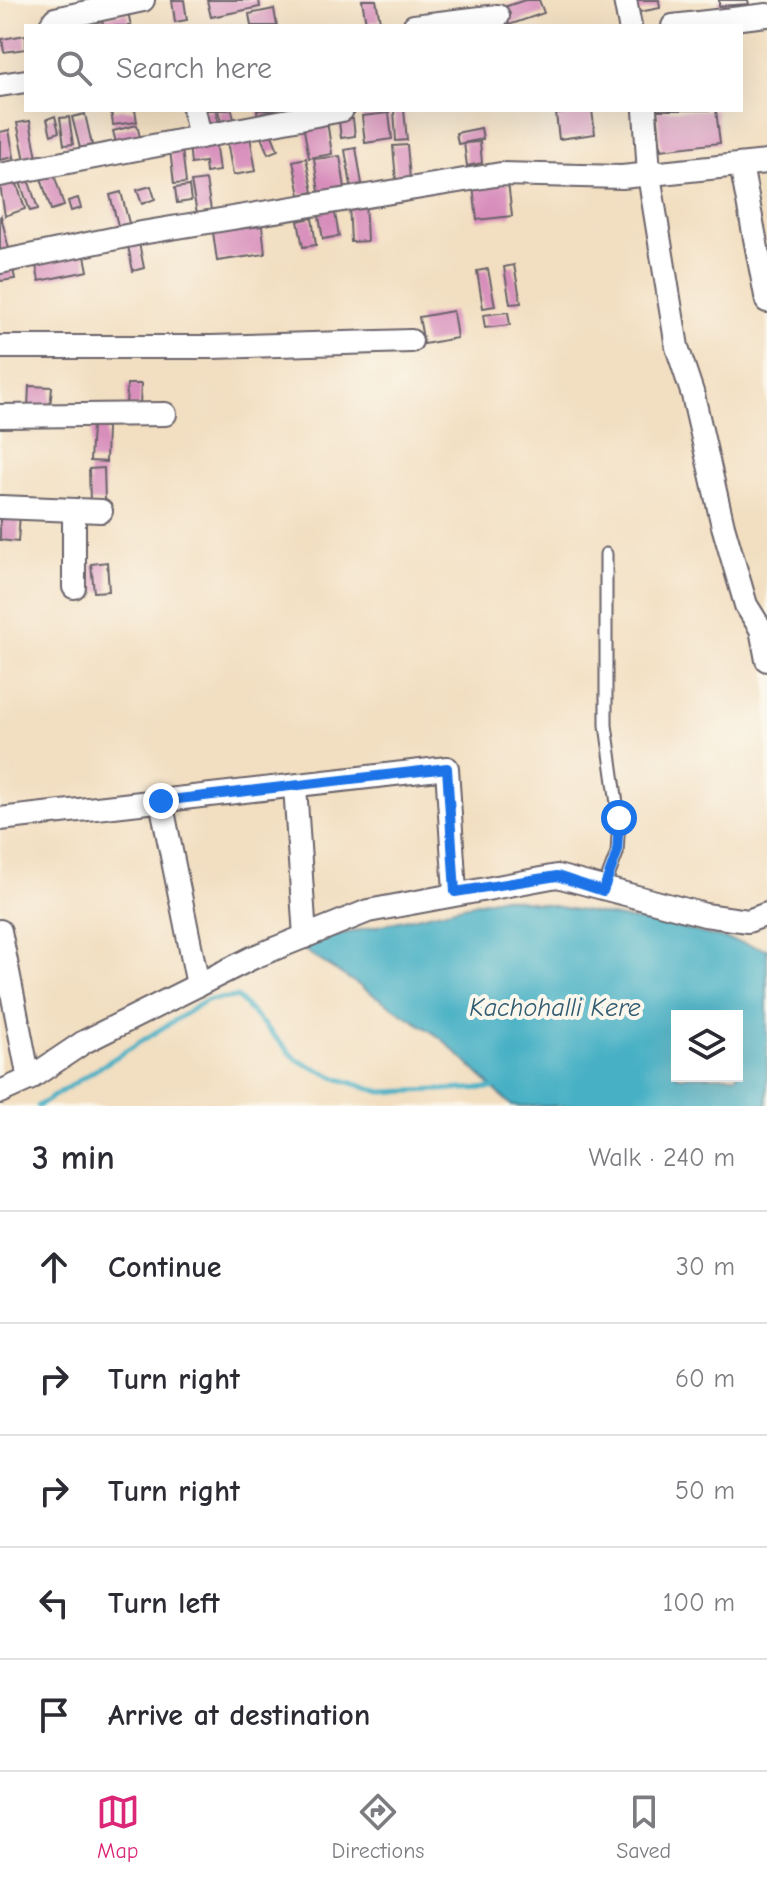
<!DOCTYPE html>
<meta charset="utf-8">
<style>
body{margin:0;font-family:"Comic Neue",sans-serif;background:#f2f2f3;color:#2b2b33}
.controls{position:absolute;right:24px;bottom:24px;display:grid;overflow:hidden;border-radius:0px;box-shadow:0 8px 32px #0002}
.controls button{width:72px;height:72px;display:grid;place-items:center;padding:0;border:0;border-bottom:2px solid #e1e1e2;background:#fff;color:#2b2b33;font:40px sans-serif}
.stop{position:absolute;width:24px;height:24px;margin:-18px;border:6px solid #1a73e8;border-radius:50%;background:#fff}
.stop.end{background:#1a73e8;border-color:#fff;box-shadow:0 2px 8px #0008}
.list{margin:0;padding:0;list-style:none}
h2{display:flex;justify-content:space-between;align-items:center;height:104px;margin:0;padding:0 32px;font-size:34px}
h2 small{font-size:26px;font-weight:400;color:#7c7c81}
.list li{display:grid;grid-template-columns:52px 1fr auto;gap:24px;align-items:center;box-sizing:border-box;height:112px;padding:0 32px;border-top:2px solid #e1e1e2}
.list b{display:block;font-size:30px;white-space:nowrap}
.list em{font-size:26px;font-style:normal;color:#7c7c81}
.icon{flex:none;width:44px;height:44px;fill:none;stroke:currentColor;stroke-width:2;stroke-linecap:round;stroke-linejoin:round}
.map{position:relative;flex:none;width:767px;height:1106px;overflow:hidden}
.search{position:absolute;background:#fff;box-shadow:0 8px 32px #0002;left:24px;right:24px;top:24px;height:88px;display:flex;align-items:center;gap:20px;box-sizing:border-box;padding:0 28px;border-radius:0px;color:#7c7c81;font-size:30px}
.sheet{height:664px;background:#fff}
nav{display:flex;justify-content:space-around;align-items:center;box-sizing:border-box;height:112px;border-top:2px solid #e1e1e2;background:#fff;font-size:22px;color:#7c7c81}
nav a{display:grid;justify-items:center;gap:4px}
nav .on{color:#db2777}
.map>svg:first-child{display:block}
.water{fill:#46b0c5;stroke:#346980;stroke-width:2;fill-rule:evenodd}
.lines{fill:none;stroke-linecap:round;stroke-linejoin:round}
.stream{stroke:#46b0c5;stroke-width:5}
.building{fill:#d88ebb}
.service-casing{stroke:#6b646a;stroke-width:15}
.minor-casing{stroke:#6b646a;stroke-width:26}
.service{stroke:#fff;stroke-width:11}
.minor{stroke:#fff;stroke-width:22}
.route{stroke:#1a73e8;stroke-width:10}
.labels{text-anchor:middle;stroke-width:8;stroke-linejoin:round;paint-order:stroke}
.water-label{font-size:26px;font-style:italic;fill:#305b72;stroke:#fbf7ec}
</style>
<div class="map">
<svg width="767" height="1106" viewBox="0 0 767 1106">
<rect width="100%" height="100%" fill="#fbf7ec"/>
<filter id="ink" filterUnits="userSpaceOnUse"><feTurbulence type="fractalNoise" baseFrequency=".0125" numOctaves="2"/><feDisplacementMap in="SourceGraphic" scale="16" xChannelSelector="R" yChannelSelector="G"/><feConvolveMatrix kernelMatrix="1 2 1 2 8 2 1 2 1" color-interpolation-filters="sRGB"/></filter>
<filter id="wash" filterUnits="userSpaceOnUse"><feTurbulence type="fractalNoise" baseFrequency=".006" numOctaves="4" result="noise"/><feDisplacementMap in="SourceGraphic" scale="32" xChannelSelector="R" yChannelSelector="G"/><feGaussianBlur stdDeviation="1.8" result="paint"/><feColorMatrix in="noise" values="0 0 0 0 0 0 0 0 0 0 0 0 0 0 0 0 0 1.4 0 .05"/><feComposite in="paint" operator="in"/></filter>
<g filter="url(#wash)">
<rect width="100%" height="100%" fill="#f2dec0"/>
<path class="water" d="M502,897L680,928L767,949V1106H512L441,1038L296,945ZM677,1016H737V1076H677Z"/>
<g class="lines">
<polyline class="stream" points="38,1106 207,1000 237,997 297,1060 339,1079 382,1092 493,1088"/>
</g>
<g id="blocks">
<g class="building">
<polygon points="172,0 184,0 187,20 175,22"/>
<polygon points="207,0 259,0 260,7 211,17"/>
<polygon points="362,0 376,0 380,21 366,23"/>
<polygon points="525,0 539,0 544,13 509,25 504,7"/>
<polygon points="631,0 659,0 660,8 634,13"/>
<polygon points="719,0 748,0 749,4 719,6"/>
<polygon points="274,9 277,26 251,26 249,14"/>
<polygon points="128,12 131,26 103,26 102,17"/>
<polygon points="26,35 26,49 4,52 2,39"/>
<polygon points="111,110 135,110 137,122 113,125"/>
<polygon points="197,110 216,110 218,122 201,126"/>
<polygon points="218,110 232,110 234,119 221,122"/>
<polygon points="257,110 278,110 278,113 258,118"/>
<polygon points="394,110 404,110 407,140 396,141"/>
<polygon points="592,110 595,134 559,139 556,114"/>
<polygon points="657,110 716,110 720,143 661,150"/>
<polygon points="389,113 392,139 365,143 362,116"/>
<polygon points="85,114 92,145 80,148 72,117"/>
<polygon points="55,116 59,132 51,135 47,119"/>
<polygon points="69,117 73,144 64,145 60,118"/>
<polygon points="353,119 355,136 341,138 339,121"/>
<polygon points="30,121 37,158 25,160 17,123"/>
<polygon points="327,121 332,154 309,158 303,124"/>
<polygon points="137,125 140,137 116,143 113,131"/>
<polygon points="481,128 483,139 458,144 456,133"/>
<polygon points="9,130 14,157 0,160 0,132"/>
<polygon points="271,133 278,150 268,154 261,137"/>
<polygon points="250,136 256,171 233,175 227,141"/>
<polygon points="215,141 219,171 206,173 205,162 191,164 189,144"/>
<polygon points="480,142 482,163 467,166 464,143"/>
<polygon points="407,145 410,179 396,180 393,146"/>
<polygon points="356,148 362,184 351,186 345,150"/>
<polygon points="182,149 186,183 174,184 170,150"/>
<polygon points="340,156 345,188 319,192 314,159"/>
<polygon points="306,158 313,192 300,195 293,161"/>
<polygon points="53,171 64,206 51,210 40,175"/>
<polygon points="27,176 38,209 30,211 19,179"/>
<polygon points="206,180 211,210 197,213 191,182"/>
<polygon points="16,181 25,209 5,216 0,185"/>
<polygon points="508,182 512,216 477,220 473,186"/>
<polygon points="151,186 155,199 142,204 137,190"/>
<polygon points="189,186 191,201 177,203 175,188"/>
<polygon points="121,192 130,227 119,229 110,195"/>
<polygon points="78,198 81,208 71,211 68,201"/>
<polygon points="365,202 367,241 351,242 349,204"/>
<polygon points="334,208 339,236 323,239 318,211"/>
<polygon points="1,216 9,249 0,251 0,217"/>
<polygon points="312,218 316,245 303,247 298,221"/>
<polygon points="262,226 265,254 217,261 213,232"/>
<polygon points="139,243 144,268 133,271 128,246"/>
<polygon points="84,251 88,271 39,281 35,260"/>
<polygon points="12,263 15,279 0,281 0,265"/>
<polygon points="514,265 521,303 510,304 504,267"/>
<polygon points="488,269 495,306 483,308 477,271"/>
<polygon points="453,311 457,338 424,344 419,317"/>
<polygon points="508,312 510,325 485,328 483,315"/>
<polygon points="127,384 141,384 140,406 126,406"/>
<polygon points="29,386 52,387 50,408 28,407"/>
<polygon points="92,426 107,427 106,462 90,461"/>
<polygon points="104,468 105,501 90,502 89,469"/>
<polygon points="0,513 20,514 18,542 0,540"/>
<polygon points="107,562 109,591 94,592 91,564"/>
</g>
</g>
</g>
<g filter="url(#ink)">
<use href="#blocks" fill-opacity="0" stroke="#6b646a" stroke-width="2"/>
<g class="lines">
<defs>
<polyline id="service" points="603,890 617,853 619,818 606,725 606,554"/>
<g id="minor">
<polyline points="625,0 630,26"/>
<polyline points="50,26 55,19 143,0"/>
<polyline points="414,26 498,16"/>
<polyline points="673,26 767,15"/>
<polyline points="0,85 26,81"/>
<polyline points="194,110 200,137"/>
<polyline points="645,110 649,175 677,347 693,395 723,526 746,605 761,629 767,660"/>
<polyline points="741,165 767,301"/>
<polyline points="0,175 342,110"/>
<polyline points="0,262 141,233 501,174 622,177 767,162"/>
<polyline points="0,347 212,347 411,341"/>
<polyline points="0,416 165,414"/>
<polyline points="0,507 101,511"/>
<polyline points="74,587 74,510"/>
<polyline points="295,786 305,937"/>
<polyline points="161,801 198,985"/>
<polyline points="0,819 447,768 455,892"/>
<polyline points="0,931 29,1079"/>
<polyline points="0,1092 29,1079 84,1042 254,957 368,911 557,876 705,915 748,921 767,914"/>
</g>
</defs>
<use href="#service" class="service-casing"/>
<use href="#minor" class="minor-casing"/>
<use href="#service" class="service"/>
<use href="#minor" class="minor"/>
</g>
</g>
<g class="lines" filter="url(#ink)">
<polyline class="route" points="161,801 447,768 455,892 557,876 603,891 617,853 619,818"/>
</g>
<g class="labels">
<g class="water-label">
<text x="555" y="1016">Kachohalli Kere</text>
</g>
</g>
</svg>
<div class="controls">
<button><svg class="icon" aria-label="layers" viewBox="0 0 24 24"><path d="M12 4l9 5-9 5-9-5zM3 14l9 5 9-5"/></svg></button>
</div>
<div class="stop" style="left:619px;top:818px"></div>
<div class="stop end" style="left:161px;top:801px"></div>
<div class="search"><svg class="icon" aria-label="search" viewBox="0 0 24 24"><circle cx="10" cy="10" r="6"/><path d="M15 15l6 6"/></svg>Search here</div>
</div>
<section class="sheet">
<h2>3 min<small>Walk · 240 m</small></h2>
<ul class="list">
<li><svg class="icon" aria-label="ahead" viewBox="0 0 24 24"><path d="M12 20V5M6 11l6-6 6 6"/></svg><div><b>Continue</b></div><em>30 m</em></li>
<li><svg class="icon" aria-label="right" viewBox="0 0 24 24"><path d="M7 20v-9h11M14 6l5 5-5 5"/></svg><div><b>Turn right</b></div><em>60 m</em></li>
<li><svg class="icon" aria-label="right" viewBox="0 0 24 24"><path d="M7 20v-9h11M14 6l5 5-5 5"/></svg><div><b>Turn right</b></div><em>50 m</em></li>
<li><svg class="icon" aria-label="left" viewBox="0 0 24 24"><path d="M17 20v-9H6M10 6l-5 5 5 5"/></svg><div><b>Turn left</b></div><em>100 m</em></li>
<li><svg class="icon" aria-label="arrive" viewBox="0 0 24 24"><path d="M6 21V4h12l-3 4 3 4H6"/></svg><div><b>Arrive at destination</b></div></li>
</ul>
</section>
<nav>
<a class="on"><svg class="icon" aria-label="map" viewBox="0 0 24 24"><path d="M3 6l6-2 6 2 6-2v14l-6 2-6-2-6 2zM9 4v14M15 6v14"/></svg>Map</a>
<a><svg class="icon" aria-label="directions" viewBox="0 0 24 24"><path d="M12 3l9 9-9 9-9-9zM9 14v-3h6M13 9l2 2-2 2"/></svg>Directions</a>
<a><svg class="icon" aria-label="saved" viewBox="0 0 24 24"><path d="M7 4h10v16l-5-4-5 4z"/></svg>Saved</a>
</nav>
